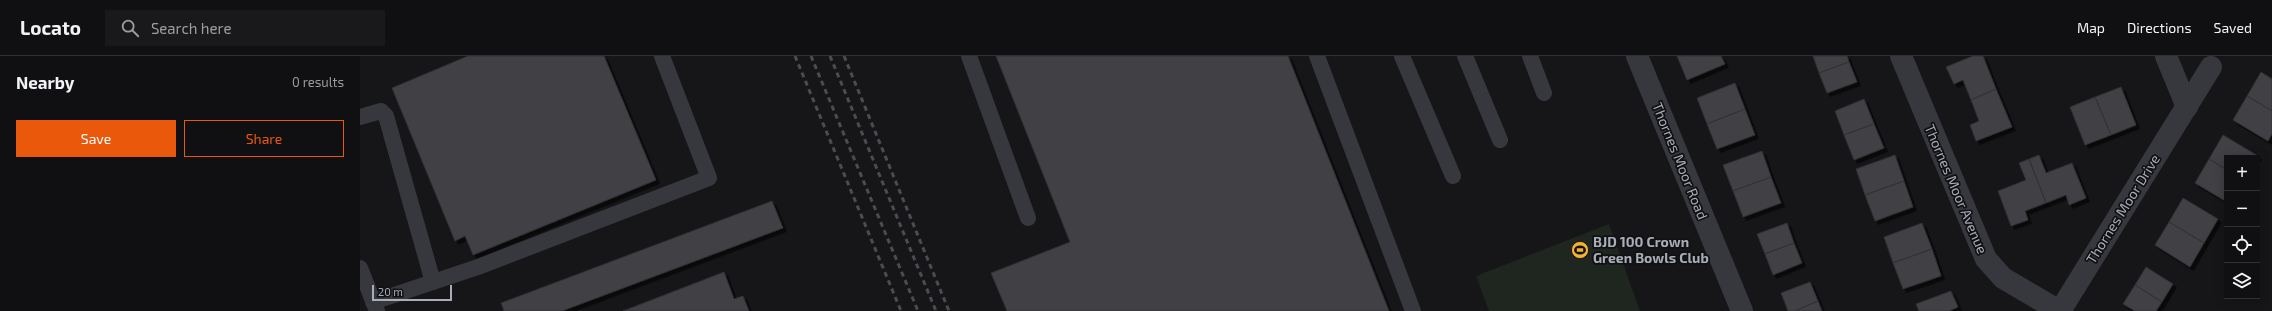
<!DOCTYPE html>
<meta charset="utf-8">
<style>
body{margin:0;font-family:"Exo 2",sans-serif;background:#19191b;color:#f1f3f6}
.controls{position:absolute;right:12px;bottom:12px;display:grid;overflow:hidden;border-radius:0px;box-shadow:0 2px 10px #0003}
.controls button{width:36px;height:36px;display:grid;place-items:center;padding:0;border:0;border-bottom:1px solid #303032;background:#101012;color:#f1f3f6;font:20px sans-serif}
.scale{position:absolute;left:12px;bottom:10px;width:80px;box-sizing:border-box;padding-left:4px;border:2px solid #a8adb8;border-top:0;font-size:11px;line-height:14px;white-space:nowrap;color:#a8adb8;-webkit-text-stroke:3px #111113;paint-order:stroke}
.list{margin:0;padding:0;list-style:none}
h2{display:flex;justify-content:space-between;align-items:center;height:52px;margin:0;padding:0 16px;font-size:17px}
h2 small{font-size:13px;font-weight:400;color:#9c9d9f}
.actions{display:flex;gap:8px;padding:12px 16px}
.actions a{flex:1;padding:9px 0;border:1px solid #ea580c;border-radius:0px;text-align:center;font-size:14px;color:#ea580c}
.actions .main{background:#ea580c;color:#fff}
.icon{flex:none;width:22px;height:22px;fill:none;stroke:currentColor;stroke-width:2;stroke-linecap:round;stroke-linejoin:round}
.map{position:relative;flex:none;width:1912px;height:255px;overflow:hidden}
header{display:flex;align-items:center;gap:24px;box-sizing:border-box;height:56px;padding:0 20px;background:#101012;border-bottom:1px solid #303032}
header strong{font-size:19px}
nav{display:flex;gap:22px;margin-inline-start:auto;font-size:14px}
.search{width:280px;height:36px;background:#19191b;display:flex;align-items:center;gap:10px;box-sizing:border-box;padding:0 14px;border-radius:0px;color:#9c9d9f;font-size:15px}
main{display:flex}
aside{flex:1;background:#101012}
.map>svg:first-child{display:block}
.green{fill:#1e261f}
.building{fill:#404145;stroke:#303034;filter:url(#shadow)}
.lines{fill:none;stroke-linecap:round;stroke-linejoin:round}
.lane{stroke:#37383d;stroke-width:16}
.street{stroke:#37383d;stroke-width:22}
.rail{stroke:#4a4c52;stroke-width:3;stroke-dasharray:5 4;stroke-linecap:butt}
.labels{text-anchor:middle;stroke-width:3.5;stroke-linejoin:round;paint-order:stroke}
.street-label{font-size:14px;fill:#a8adb8;stroke:#111113}
.poi-label{font-size:14px;font-weight:bold;fill:#a8adb8;stroke:#111113;text-anchor:start}
</style>
<header>
<strong>Locato</strong>
<div class="search"><svg class="icon" aria-label="search" viewBox="0 0 24 24"><circle cx="10" cy="10" r="6"/><path d="M15 15l6 6"/></svg>Search here</div>
<nav><a>Map</a><a>Directions</a><a>Saved</a></nav>
</header>
<main>
<aside>
<h2>Nearby<small>0 results</small></h2>
<ul class="list">
</ul>
<div class="actions"><a class="main">Save</a><a>Share</a></div>
</aside>
<div class="map">
<svg width="1912" height="255" viewBox="0 0 1912 255">
<defs>
<filter id="shadow"><feDropShadow dx="3.5" dy="3.5" stdDeviation="0" flood-color="#0009"/></filter>
</defs>
<rect width="100%" height="100%" fill="#161618"/>
<polygon class="green" points="1249,168 1280,255 1129,255 1116,220"/>
<g class="building">
<polygon points="108,0 244,0 296,124 113,199 105,180 95,185 32,32"/>
<polygon points="636,0 928,0 1029,255 647,255 631,217 710,186"/>
<polygon points="1317,0 1361,0 1365,8 1327,24"/>
<polygon points="1453,0 1487,0 1489,6 1459,17"/>
<polygon points="1613,0 1623,0 1636,33 1611,44 1603,24 1594,28 1586,11"/>
<polygon points="1489,6 1497,26 1467,37 1459,17"/>
<polygon points="1901,16 1912,23 1912,55 1887,40"/>
<polygon points="1375,27 1385,53 1347,68 1337,42"/>
<polygon points="1761,31 1776,69 1751,79 1735,41"/>
<polygon points="1636,33 1652,71 1616,85 1610,69 1619,65 1611,44"/>
<polygon points="1887,40 1912,55 1912,78 1908,85 1873,64"/>
<polygon points="1735,41 1751,79 1725,89 1710,51"/>
<polygon points="1504,43 1514,68 1484,79 1475,55"/>
<polygon points="1385,53 1395,79 1357,93 1347,68"/>
<polygon points="1514,68 1524,92 1494,104 1484,79"/>
<polygon points="1863,79 1898,100 1897,102 1867,102 1867,114 1849,103"/>
<polygon points="1402,95 1411,121 1373,135 1363,109"/>
<polygon points="1535,99 1544,125 1505,139 1496,113"/>
<polygon points="1679,99 1686,117 1712,107 1726,142 1709,149 1706,139 1686,147 1669,103"/>
<polygon points="1669,103 1686,147 1665,155 1668,164 1651,170 1638,135 1666,124 1659,107"/>
<polygon points="1849,103 1867,114 1867,146 1835,127"/>
<polygon points="1411,121 1421,147 1383,161 1373,135"/>
<polygon points="1544,125 1553,151 1515,165 1505,139"/>
<polygon points="1823,142 1858,163 1844,187 1809,166"/>
<polygon points="412,145 423,172 202,255 144,255 141,247"/>
<polygon points="1809,166 1844,187 1830,211 1795,189"/>
<polygon points="1427,167 1434,187 1405,198 1397,178"/>
<polygon points="1562,167 1572,193 1533,207 1524,181"/>
<polygon points="1434,187 1442,207 1413,219 1405,198"/>
<polygon points="1572,193 1581,220 1543,233 1533,207"/>
<polygon points="1786,211 1813,228 1802,246 1775,229"/>
<polygon points="364,216 374,243 383,240 389,255 263,255"/>
<polygon points="1450,226 1458,245 1435,255 1428,255 1421,237"/>
<polygon points="1775,229 1802,246 1796,255 1775,255 1763,248"/>
<polygon points="1591,235 1598,251 1589,255 1559,255 1556,248"/>
<polygon points="1458,245 1462,255 1435,255"/>
</g>
<g class="lines">
<g class="lane">
<polyline points="609,0 668,162"/>
<polyline points="957,0 1053,255"/>
<polyline points="1042,0 1093,120"/>
<polyline points="1105,0 1140,84"/>
<polyline points="1170,0 1184,37"/>
<polyline points="0,61 21,55 26,60 73,226"/>
<polyline points="0,212 17,255"/>
<polyline points="13,246 118,211 349,122 302,0"/>
</g>
<g class="street">
<polyline points="1277,0 1382,255"/>
<polyline points="1541,0 1626,203 1643,222 1699,255"/>
<polyline points="1806,0 1827,51"/>
<polyline points="1700,255 1851,11"/>
</g>
<g class="rail">
<polyline points="435,0 541,255"/>
<polyline points="451,0 558,255"/>
<polyline points="470,0 576,255"/>
<polyline points="484,0 589,255"/>
</g>
</g>
<defs>
<symbol id="stadium-disc" viewBox="-11 -11 22 22"><circle r="9.5" fill="#f2b134" stroke="#111113"/><path d="M0-5a6.5 5 0 1 0 0 10a6.5 5 0 1 0 0-10ZM-3.5-1.8h7v3.6h-7Z" fill="#111"/></symbol>
</defs>
<g fill-rule="evenodd">
<use href="#stadium-disc" x="1210" y="184" width="20" height="20"/>
</g>
<g class="labels">
<g class="street-label">
<text transform="translate(1320 105) rotate(68)" y="5">Thornes Moor Road</text>
<text transform="translate(1596 133) rotate(67)" y="5">Thornes Moor Avenue</text>
<text transform="translate(1763 153) rotate(-58)" y="5">Thornes Moor Drive</text>
</g>
<g class="poi-label">
<text x="1233" y="191">BJD 100 Crown<tspan x="1233" dy="16">Green Bowls Club</tspan></text>
</g>
</g>
</svg>
<div class="controls">
<button>+</button>
<button>−</button>
<button><svg class="icon" aria-label="locate" viewBox="0 0 24 24"><circle cx="12" cy="12" r="6"/><path d="M12 2v4M12 18v4M2 12h4M18 12h4"/></svg></button>
<button><svg class="icon" aria-label="layers" viewBox="0 0 24 24"><path d="M12 4l9 5-9 5-9-5zM3 14l9 5 9-5"/></svg></button>
</div>
<div class="scale">20 m</div>
</div>
</main>
